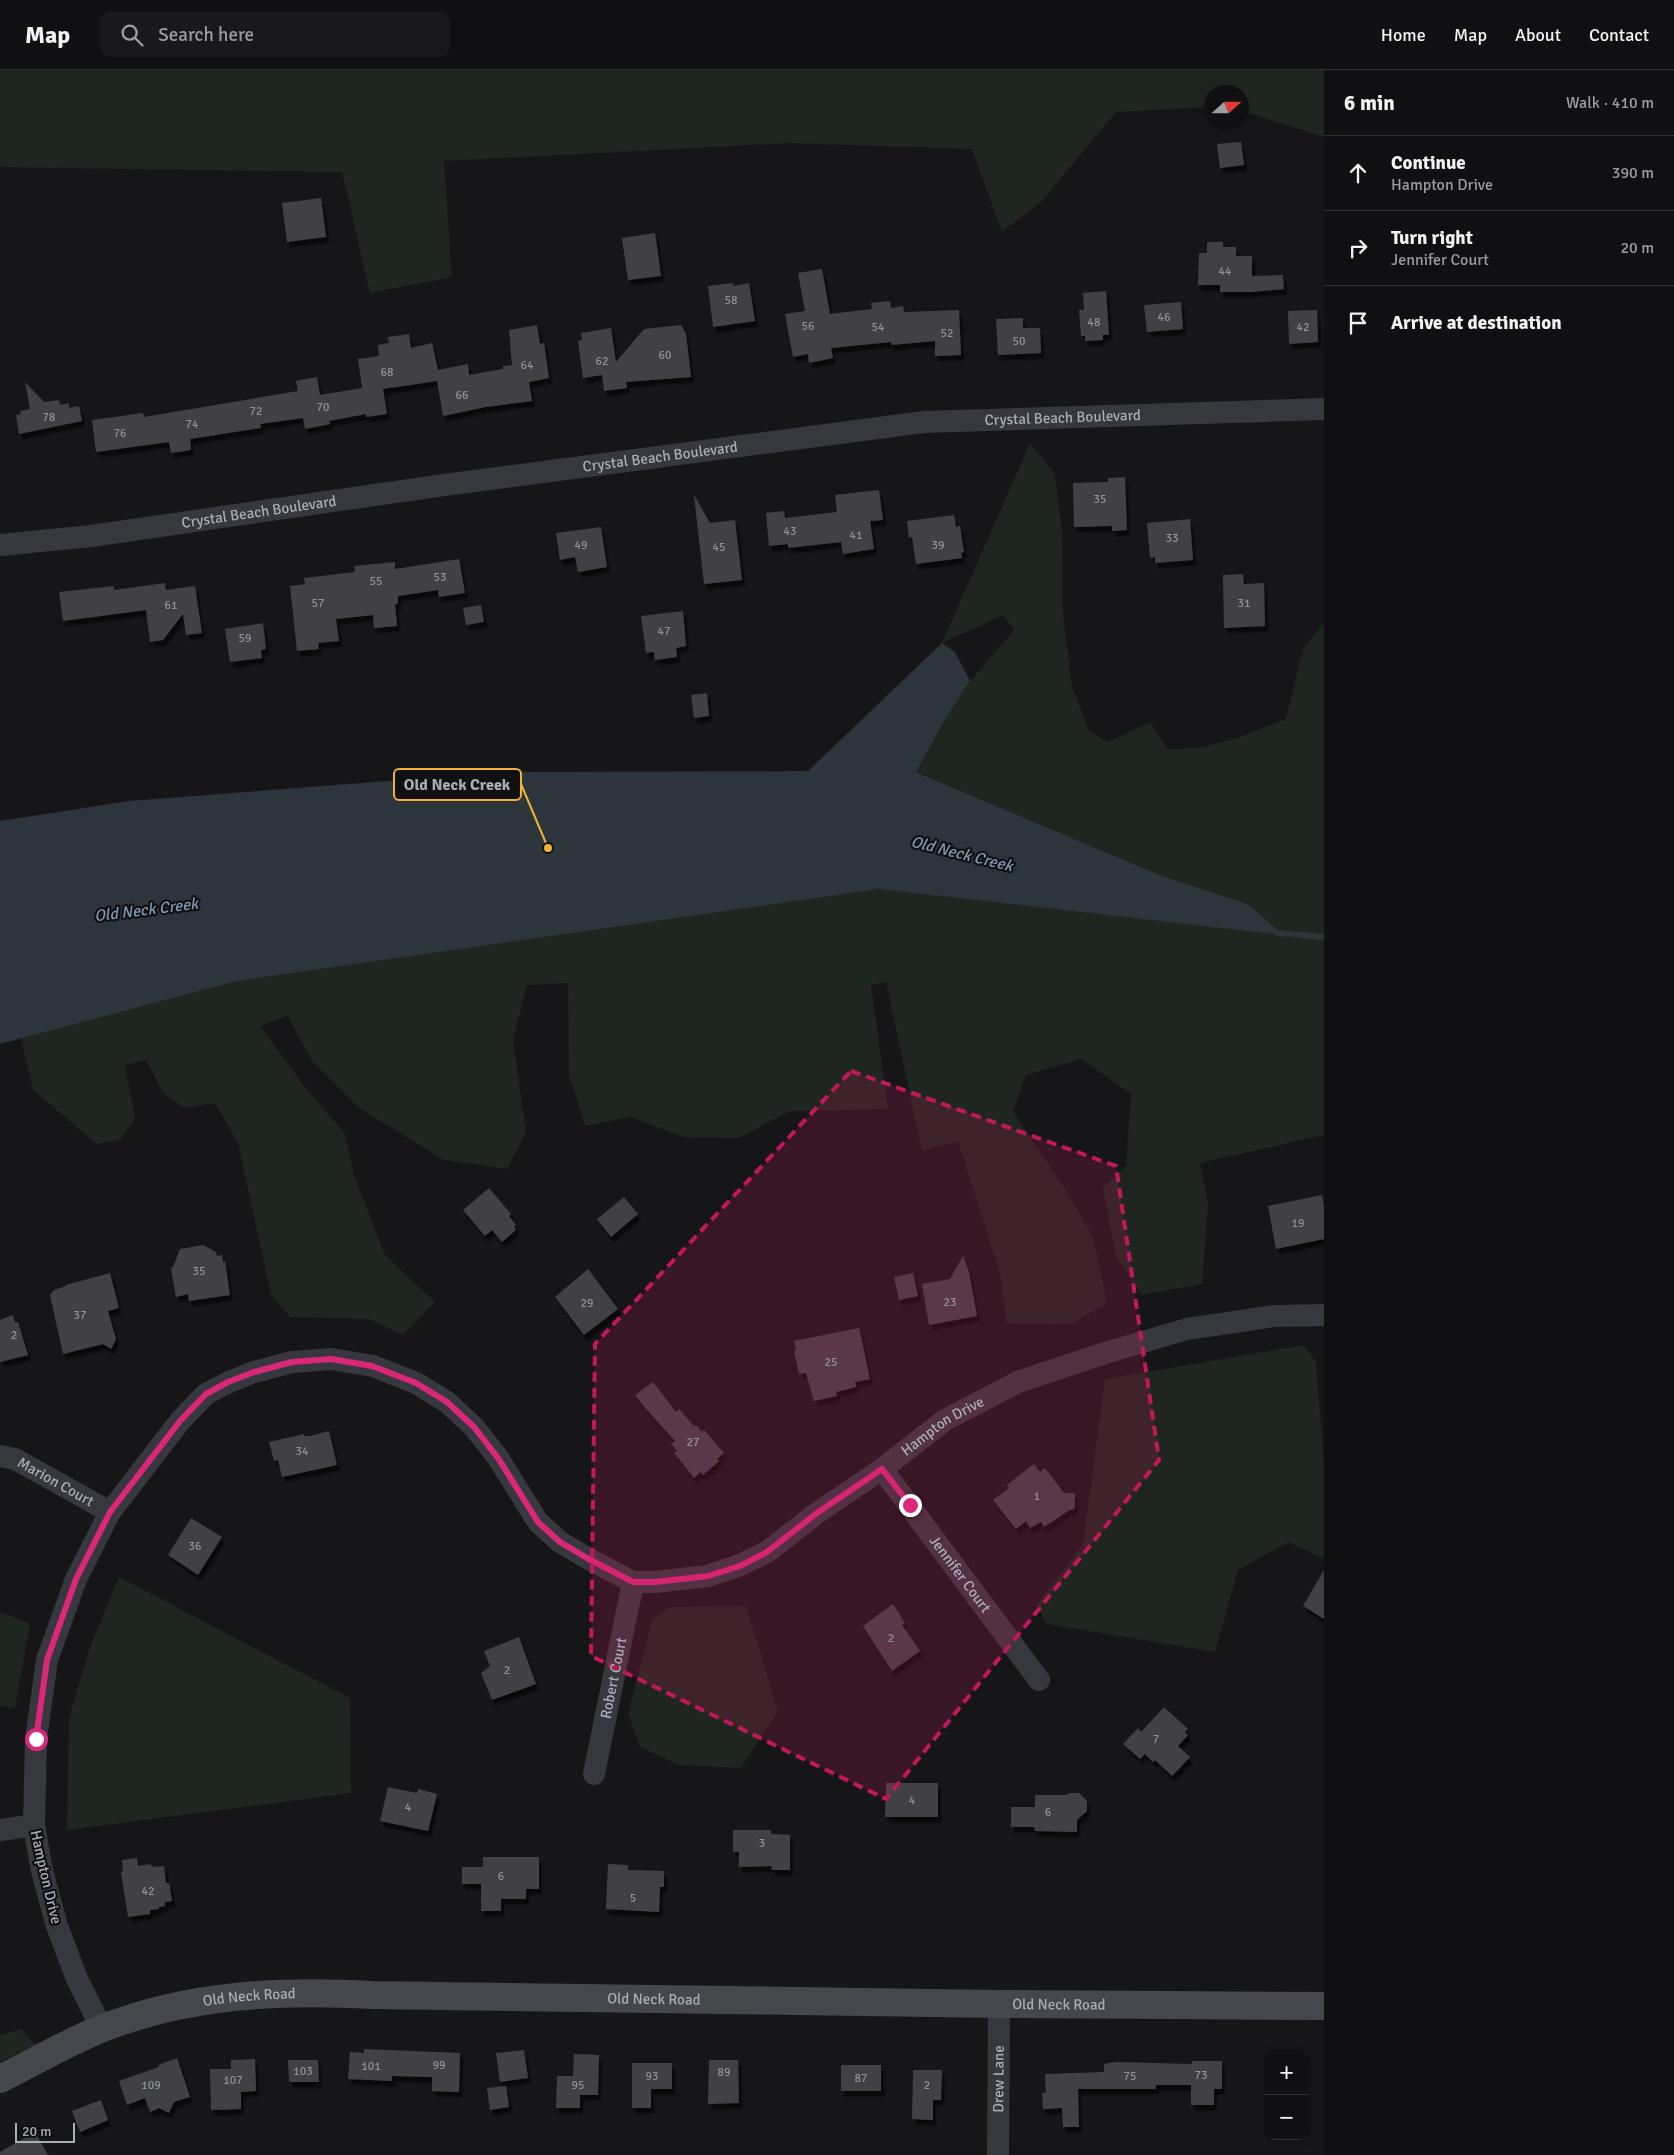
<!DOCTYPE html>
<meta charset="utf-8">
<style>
body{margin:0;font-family:Signika,sans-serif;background:#19191b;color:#f1f3f6}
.controls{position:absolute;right:15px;bottom:15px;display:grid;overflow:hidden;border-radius:10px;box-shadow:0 2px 8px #0003}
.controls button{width:45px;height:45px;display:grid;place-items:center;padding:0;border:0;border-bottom:1px solid #303032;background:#101012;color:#f1f3f6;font:25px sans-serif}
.compass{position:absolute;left:1204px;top:15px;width:45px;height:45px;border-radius:50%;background:#101012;box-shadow:0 2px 8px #0003;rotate:69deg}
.scale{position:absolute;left:15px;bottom:12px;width:60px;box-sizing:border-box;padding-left:5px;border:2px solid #a8adb8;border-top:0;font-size:14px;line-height:18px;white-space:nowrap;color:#a8adb8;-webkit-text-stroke:4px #111113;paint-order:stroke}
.stop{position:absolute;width:15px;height:15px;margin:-11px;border:4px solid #db2777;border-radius:50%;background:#fff}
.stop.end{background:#db2777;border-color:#fff;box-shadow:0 1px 5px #0008}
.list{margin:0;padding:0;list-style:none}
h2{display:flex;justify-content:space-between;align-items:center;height:65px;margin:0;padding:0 20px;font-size:21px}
h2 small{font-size:16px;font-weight:400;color:#9c9d9f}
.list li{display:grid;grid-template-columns:32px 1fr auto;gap:15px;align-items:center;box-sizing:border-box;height:75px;padding:0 20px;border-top:1px solid #303032}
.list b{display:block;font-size:19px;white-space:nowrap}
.list p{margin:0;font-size:16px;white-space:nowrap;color:#9c9d9f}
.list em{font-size:16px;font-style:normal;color:#9c9d9f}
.icon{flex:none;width:28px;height:28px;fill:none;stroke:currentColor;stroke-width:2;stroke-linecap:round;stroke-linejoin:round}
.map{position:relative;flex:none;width:1324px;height:2085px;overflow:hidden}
header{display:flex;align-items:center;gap:30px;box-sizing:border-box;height:70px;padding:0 25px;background:#101012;border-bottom:1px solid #303032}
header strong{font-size:24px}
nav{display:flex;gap:28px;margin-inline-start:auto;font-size:18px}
.search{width:350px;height:45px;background:#19191b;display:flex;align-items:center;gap:12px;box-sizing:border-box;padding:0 18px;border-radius:10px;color:#9c9d9f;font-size:19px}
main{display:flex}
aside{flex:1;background:#101012}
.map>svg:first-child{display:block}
.green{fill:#1e261f}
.water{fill:#2c353c}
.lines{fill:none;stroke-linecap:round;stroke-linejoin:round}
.stream{stroke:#2c353c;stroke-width:6}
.building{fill:#404145;filter:url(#shadow)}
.street{stroke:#37383d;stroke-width:22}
.secondary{stroke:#45474d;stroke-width:28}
.route{stroke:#db2777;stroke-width:6}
.marked{fill:#c2185b;fill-opacity:0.2;stroke:#c2185b;stroke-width:4;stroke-dasharray:10 6;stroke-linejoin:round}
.labels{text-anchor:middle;stroke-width:4.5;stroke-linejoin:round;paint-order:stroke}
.number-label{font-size:12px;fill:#8e929b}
.street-label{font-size:15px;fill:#a8adb8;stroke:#111113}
.water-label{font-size:16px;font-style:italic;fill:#7f9bb3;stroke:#111113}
.leader{fill:none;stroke:#f2b134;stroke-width:2}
.callout-dot{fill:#f2b134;stroke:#111113;stroke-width:2}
.callout{fill:#111113;stroke:#f2b134;stroke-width:2}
.callout-label{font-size:16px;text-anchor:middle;font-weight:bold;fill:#a8adb8}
</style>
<header>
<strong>Map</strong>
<div class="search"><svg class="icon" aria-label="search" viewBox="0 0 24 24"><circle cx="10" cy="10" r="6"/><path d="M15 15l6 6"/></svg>Search here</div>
<nav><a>Home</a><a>Map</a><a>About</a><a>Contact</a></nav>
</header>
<main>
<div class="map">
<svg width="1324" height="2085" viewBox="0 0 1324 2085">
<defs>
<filter id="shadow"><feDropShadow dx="3" dy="5.5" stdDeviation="1" flood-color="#0009"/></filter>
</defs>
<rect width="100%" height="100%" fill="#161618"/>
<g class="green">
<polygon points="0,0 1324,0 1324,67 1242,41 1242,22 1212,22 1211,37 1116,42 1042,131 1002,162 972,79 789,73 444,91 452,207 370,223 342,102 0,97"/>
<polygon points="1030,373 1055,404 1062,464 1063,544 1072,616 1089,661 1108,672 1150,652 1168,679 1199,678 1237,668 1286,649 1303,579 1324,553 1324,1065 1200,1093 1208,1133 1202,1214 1142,1225 1116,1187 1103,1118 1126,1096 1131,1024 1081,989 1026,1005 1013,1041 1070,1127 1093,1167 1107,1233 1072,1254 1006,1253 1001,1207 958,1071 922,1081 886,912 871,915 888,1039 790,1041 739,1068 683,1067 631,1047 585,1056 569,1005 568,913 527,915 513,969 526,1063 507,1099 444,1090 359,1038 312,991 288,946 260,956 308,1021 344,1062 354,1105 385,1185 435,1232 403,1265 369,1249 290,1247 271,1225 238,1073 215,1033 185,1038 163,1023 146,990 125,995 135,1048 120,1070 97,1074 33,1020 21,968 237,911 879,819 1283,864 1248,834 1162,806 915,701 944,651 970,611 1015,559 1002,546 942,573"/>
<polygon points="1304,1275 1316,1292 1324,1394 1324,1489 1289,1472 1238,1500 1215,1582 1047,1554 1036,1535 1083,1474 1105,1309"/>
<polygon points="119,1507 350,1628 351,1723 67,1760 69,1647 90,1577"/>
<polygon points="746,1536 778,1641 741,1698 680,1695 640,1677 628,1643 653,1548 671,1537"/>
<polygon points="0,1542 30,1553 15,1638 0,1636"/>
<polygon points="21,1959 35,1975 0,1992 0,1965"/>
</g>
<polygon class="water" points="942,573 955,582 970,611 944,651 916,702 1162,806 1248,834 1284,865 879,819 237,911 0,974 0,751 129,731 504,702 808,701"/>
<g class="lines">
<polyline class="stream" points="1278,863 1324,867"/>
</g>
<g class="building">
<polygon points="1241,72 1244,95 1220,98 1217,74"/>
<polygon points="321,128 326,167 287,172 282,133"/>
<polygon points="655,163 661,206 628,210 622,168"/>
<polygon points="1207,172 1223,172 1223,177 1236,177 1236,186 1252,186 1252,206 1283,205 1284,219 1252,222 1220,222 1220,215 1198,215 1199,183 1207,183"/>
<polygon points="822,199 830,244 872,239 871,233 890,231 891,238 903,236 904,242 959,240 961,285 935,286 935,271 891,275 891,272 831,278 833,288 809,293 808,284 793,287 785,244 805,241 798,203"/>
<polygon points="733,213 733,216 749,213 755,251 713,257 708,216"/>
<polygon points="1106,221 1109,265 1103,265 1103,270 1085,271 1085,266 1081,266 1079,240 1084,240 1083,223"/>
<polygon points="1181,232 1183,259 1147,262 1144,235"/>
<polygon points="1317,240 1318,272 1289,274 1288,241"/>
<polygon points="1023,248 1023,258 1040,258 1041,283 998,285 996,249"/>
<polygon points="537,255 540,274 544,273 549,308 529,312 532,331 486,337 443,346 437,311 383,319 387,344 366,347 366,344 329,351 330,354 305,359 303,348 260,354 261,358 190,369 191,380 171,383 169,372 96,382 92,350 143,343 144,347 298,321 296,311 317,307 320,325 362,318 358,289 379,286 378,275 389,273 388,267 409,264 411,278 432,273 438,300 468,294 469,305 503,299 503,296 512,295 509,260"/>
<polygon points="681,255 686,264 691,307 626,312 627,318 604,321 602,305 583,308 578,271 582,270 581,263 611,258 616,292 644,259"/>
<polygon points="25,312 44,332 59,330 60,335 69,333 69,338 79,336 82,351 19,364 16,345 21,344 20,341 30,339"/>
<polygon points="1125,407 1127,460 1112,461 1112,456 1074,457 1073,413 1108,412 1108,408"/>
<polygon points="879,420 883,450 870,451 874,479 843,484 841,472 788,478 788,474 769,476 766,443 784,441 785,448 837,442 835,425"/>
<polygon points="694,425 710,453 735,450 742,510 704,514"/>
<polygon points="954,445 956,457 960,456 964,482 961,483 962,488 916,494 912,467 909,468 907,451"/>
<polygon points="1190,449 1193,490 1155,493 1155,487 1150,488 1147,453"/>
<polygon points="601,457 607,497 578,502 575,487 560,490 556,463"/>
<polygon points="459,489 465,523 439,527 438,520 398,526 398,534 395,534 397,556 374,558 373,545 336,549 339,571 318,573 319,579 297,581 290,516 305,514 304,508 355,502 354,496 395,492 395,499"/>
<polygon points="1243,504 1244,514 1264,513 1265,556 1224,558 1223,505"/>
<polygon points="165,513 166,520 195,516 202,563 186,565 183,544 163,570 150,572 146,540 63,551 59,522 114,516 114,520"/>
<polygon points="481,535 484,552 466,555 463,538"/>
<polygon points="683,541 686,576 676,578 677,587 655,590 654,582 646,583 641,546"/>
<polygon points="263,553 266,579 261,580 262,588 230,592 225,559"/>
<polygon points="707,623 709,646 694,648 691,625"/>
<polygon points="489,1118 511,1144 509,1146 516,1155 514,1157 516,1160 502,1172 492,1160 485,1166 463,1140"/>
<polygon points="1322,1125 1324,1137 1324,1169 1276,1179 1268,1136"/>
<polygon points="624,1127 638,1144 611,1167 597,1149"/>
<polygon points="203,1175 216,1182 217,1186 222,1185 223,1192 225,1191 230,1225 189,1231 188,1224 176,1227 171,1198 173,1197 180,1179"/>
<polygon points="963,1186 969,1202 977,1246 929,1255 922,1214 950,1209"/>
<polygon points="588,1199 618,1239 584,1265 555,1227"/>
<polygon points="110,1203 119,1238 108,1241 116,1269 111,1279 103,1274 63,1284 50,1225 54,1220 66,1216 66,1215"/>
<polygon points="913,1203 918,1226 899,1230 894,1207"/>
<polygon points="13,1245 15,1252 18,1252 28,1285 0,1292 0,1250"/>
<polygon points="859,1258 870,1309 855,1312 856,1317 836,1322 837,1326 814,1331 806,1303 799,1304 794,1281 796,1280 794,1271"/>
<polygon points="653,1312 676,1342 679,1339 694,1356 696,1355 702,1362 704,1360 724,1383 717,1389 719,1391 703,1405 701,1402 694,1408 674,1383 677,1381 671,1374 675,1371 647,1340 635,1325"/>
<polygon points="329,1361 337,1395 282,1407 278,1390 274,1391 269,1372 304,1364 304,1366 310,1366"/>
<polygon points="1034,1394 1040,1402 1045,1398 1064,1423 1075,1423 1075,1438 1068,1441 1044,1457 1041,1452 1030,1458 1026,1451 1016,1459 993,1430 1009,1418 1007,1415"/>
<polygon points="191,1448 222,1467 198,1505 168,1485"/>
<polygon points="1324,1500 1324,1549 1303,1536"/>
<polygon points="893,1534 905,1553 902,1555 920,1581 892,1601 863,1556"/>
<polygon points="519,1567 536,1614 492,1630 481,1603 490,1596 484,1581"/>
<polygon points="1164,1637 1188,1659 1185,1662 1188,1665 1178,1676 1190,1687 1172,1706 1155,1690 1153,1692 1145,1684 1140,1689 1123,1674 1138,1658 1141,1662"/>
<polygon points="886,1713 938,1713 938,1747 885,1747"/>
<polygon points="388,1717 417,1723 418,1719 437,1724 428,1761 380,1751"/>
<polygon points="1069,1723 1079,1723 1087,1731 1087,1741 1077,1750 1077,1762 1035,1761 1034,1757 1011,1757 1011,1737 1035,1737 1035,1725 1066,1725"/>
<polygon points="733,1760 771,1760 771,1764 790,1765 790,1800 772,1800 771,1796 739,1797 739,1782 733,1782"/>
<polygon points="483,1787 539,1787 539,1819 526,1819 526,1829 501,1829 501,1841 481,1841 481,1814 462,1814 462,1797 483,1797"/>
<polygon points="137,1788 138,1796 151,1794 152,1797 164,1796 166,1813 169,1813 172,1831 165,1832 165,1836 159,1837 159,1839 150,1840 150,1844 128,1847 121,1802 123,1801 122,1790"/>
<polygon points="608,1794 628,1795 628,1800 664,1801 664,1817 660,1817 659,1842 606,1839"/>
<polygon points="364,1979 460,1983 459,2022 432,2021 432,2007 392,2006 392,2011 348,2009 350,1982 364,1983"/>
<polygon points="524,1980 528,2008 500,2012 496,1983"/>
<polygon points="574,1984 599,1985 598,2025 580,2025 580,2038 556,2038 557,2006 573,2006"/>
<polygon points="177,1988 190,2027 174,2032 169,2043 159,2038 150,2042 145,2028 127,2035 119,2011 159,1997 158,1995"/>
<polygon points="255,1989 256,2021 241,2022 241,2039 211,2040 210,1999 231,1999 231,1990"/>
<polygon points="288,1990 318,1990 319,2012 289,2012"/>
<polygon points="709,1990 738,1990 739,2033 708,2034"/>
<polygon points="1192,1991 1222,1991 1222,2019 1214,2019 1214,2035 1191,2035 1191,2015 1156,2015 1156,2019 1078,2019 1079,2057 1063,2057 1062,2038 1043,2039 1042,2023 1046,2023 1045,2004 1104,2002 1104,1994 1115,1992 1192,1994"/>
<polygon points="632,1993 672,1993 672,2019 651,2019 651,2038 632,2038"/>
<rect x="841" y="1995" width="40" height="26"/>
<polygon points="913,2000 942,2000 941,2030 933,2030 933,2050 912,2049"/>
<polygon points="506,2016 509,2037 490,2040 487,2018"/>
<polygon points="101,2030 108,2050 80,2062 72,2041"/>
<polygon points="35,2062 48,2085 0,2085 0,2082"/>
</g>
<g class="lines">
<g class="street">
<path id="s1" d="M0,475L91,466L444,415L924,352L1324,339"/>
<path id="s2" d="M0,1386L15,1389L110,1442"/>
<path id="s3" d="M882,1399L1039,1610"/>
<path id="s4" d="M594,1704L633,1512"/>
<polyline points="0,1760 34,1755"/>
<path id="s5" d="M102,1959L77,1909L57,1856L42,1801L34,1755L36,1669L47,1590L76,1509L110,1442L180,1351L206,1324L229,1312L254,1302L292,1292L331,1289L373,1296L416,1313L447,1332L474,1357L498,1388L538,1452L560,1472L587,1488L633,1512H655L708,1506L740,1495L767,1482L817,1443L882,1399L945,1350L1018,1312L1105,1283L1187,1259L1275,1246L1324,1245"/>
<path id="s6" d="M998,2085L999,1934"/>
</g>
<path class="secondary" id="s7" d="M0,2009C34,1992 68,1972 103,1958C190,1924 280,1920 373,1925L999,1934L1324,1936"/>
</g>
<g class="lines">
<polyline class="route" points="36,1669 47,1590 76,1509 110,1442 180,1351 206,1324 228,1312 254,1302 292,1292 331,1289 372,1296 416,1313 447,1332 474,1357 498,1388 538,1452 560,1472 587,1488 633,1512 655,1512 708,1506 740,1496 767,1482 817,1443 882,1399 910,1435"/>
</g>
<path class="marked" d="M851,1001L1116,1096L1159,1390L886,1729L591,1586L595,1274Z"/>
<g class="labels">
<g class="number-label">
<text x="1225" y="205">44</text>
<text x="731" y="234">58</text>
<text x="1164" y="251">46</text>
<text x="1094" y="256">48</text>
<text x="808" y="260">56</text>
<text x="878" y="261">54</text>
<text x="1303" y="261">42</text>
<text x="947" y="267">52</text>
<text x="1019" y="275">50</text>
<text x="665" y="289">60</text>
<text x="602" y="295">62</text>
<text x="527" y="299">64</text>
<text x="387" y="306">68</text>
<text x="462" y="329">66</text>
<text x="323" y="341">70</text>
<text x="256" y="345">72</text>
<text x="49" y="351">78</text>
<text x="192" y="358">74</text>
<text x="120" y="367">76</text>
<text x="1100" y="433">35</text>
<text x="790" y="465">43</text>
<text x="856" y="469">41</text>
<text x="1172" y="472">33</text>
<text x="581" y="479">49</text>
<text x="938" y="479">39</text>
<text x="719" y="481">45</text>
<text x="440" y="511">53</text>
<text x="376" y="515">55</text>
<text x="318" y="537">57</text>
<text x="1244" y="537">31</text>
<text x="171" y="539">61</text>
<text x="664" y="565">47</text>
<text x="245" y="572">59</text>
<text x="1298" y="1157">19</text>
<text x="199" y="1205">35</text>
<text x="950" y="1236">23</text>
<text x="587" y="1237">29</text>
<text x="80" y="1249">37</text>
<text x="14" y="1269">2</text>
<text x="831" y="1296">25</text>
<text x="693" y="1376">27</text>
<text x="302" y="1385">34</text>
<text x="1037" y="1430">1</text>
<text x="195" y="1480">36</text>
<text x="891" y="1572">2</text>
<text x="507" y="1604">2</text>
<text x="1156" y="1673">7</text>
<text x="912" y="1734">4</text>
<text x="408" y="1741">4</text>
<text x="1048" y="1746">6</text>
<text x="762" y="1777">3</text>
<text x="501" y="1810">6</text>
<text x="148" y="1825">42</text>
<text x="633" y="1832">5</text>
<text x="439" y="1999">99</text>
<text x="371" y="2000">101</text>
<text x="303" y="2005">103</text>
<text x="724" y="2006">89</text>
<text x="1201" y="2009">73</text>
<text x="652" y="2010">93</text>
<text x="1130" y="2010">75</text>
<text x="861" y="2012">87</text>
<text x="233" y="2014">107</text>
<text x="151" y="2019">109</text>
<text x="578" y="2019">95</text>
<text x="927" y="2019">2</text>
</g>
<g class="street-label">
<text dy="5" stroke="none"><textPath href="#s1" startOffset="1071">Crystal Beach Boulevard</textPath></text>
<text dy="5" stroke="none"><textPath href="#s1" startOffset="666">Crystal Beach Boulevard</textPath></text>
<text dy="5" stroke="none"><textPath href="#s1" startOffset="261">Crystal Beach Boulevard</textPath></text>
<text dy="5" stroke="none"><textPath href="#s5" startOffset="1572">Hampton Drive</textPath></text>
<text dy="5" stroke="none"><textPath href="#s2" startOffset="62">Marion Court</textPath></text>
<text dy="5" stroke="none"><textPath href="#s3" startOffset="131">Jennifer Court</textPath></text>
<text dy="5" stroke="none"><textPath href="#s4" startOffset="98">Robert Court</textPath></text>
<text transform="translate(46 1807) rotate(77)" y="5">Hampton Drive</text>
<text dy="5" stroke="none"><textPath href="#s7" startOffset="265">Old Neck Road</textPath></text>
<text dy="5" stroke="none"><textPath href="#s7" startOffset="670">Old Neck Road</textPath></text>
<text dy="5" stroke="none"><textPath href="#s7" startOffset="1075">Old Neck Road</textPath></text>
<text dy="5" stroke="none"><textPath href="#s6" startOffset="76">Drew Lane</textPath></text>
</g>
<g class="water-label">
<text transform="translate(962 783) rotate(14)" y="6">Old Neck Creek</text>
<text transform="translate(146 839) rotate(-7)" y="6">Old Neck Creek</text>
</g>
</g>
<path class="leader" d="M548 778L521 714"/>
<circle class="callout-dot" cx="548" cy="778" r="5"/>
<rect class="callout" x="394" y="699" width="127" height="31" rx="5"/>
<g class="callout-label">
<text x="457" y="720">Old Neck Creek</text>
</g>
</svg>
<div class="controls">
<button>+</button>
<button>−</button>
</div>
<svg class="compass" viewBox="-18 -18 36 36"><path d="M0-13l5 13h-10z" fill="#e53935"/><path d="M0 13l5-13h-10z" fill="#9c9d9f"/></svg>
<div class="scale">20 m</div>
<div class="stop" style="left:36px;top:1669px"></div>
<div class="stop end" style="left:910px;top:1435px"></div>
</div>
<aside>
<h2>6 min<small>Walk · 410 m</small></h2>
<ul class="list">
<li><svg class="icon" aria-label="ahead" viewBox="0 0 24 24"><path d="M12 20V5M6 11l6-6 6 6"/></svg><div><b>Continue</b><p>Hampton Drive</p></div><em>390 m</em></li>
<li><svg class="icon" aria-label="right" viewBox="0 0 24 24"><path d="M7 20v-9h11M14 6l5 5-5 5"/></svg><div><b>Turn right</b><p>Jennifer Court</p></div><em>20 m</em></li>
<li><svg class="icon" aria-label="arrive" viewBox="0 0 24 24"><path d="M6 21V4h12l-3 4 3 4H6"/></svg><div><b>Arrive at destination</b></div></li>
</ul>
</aside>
</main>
